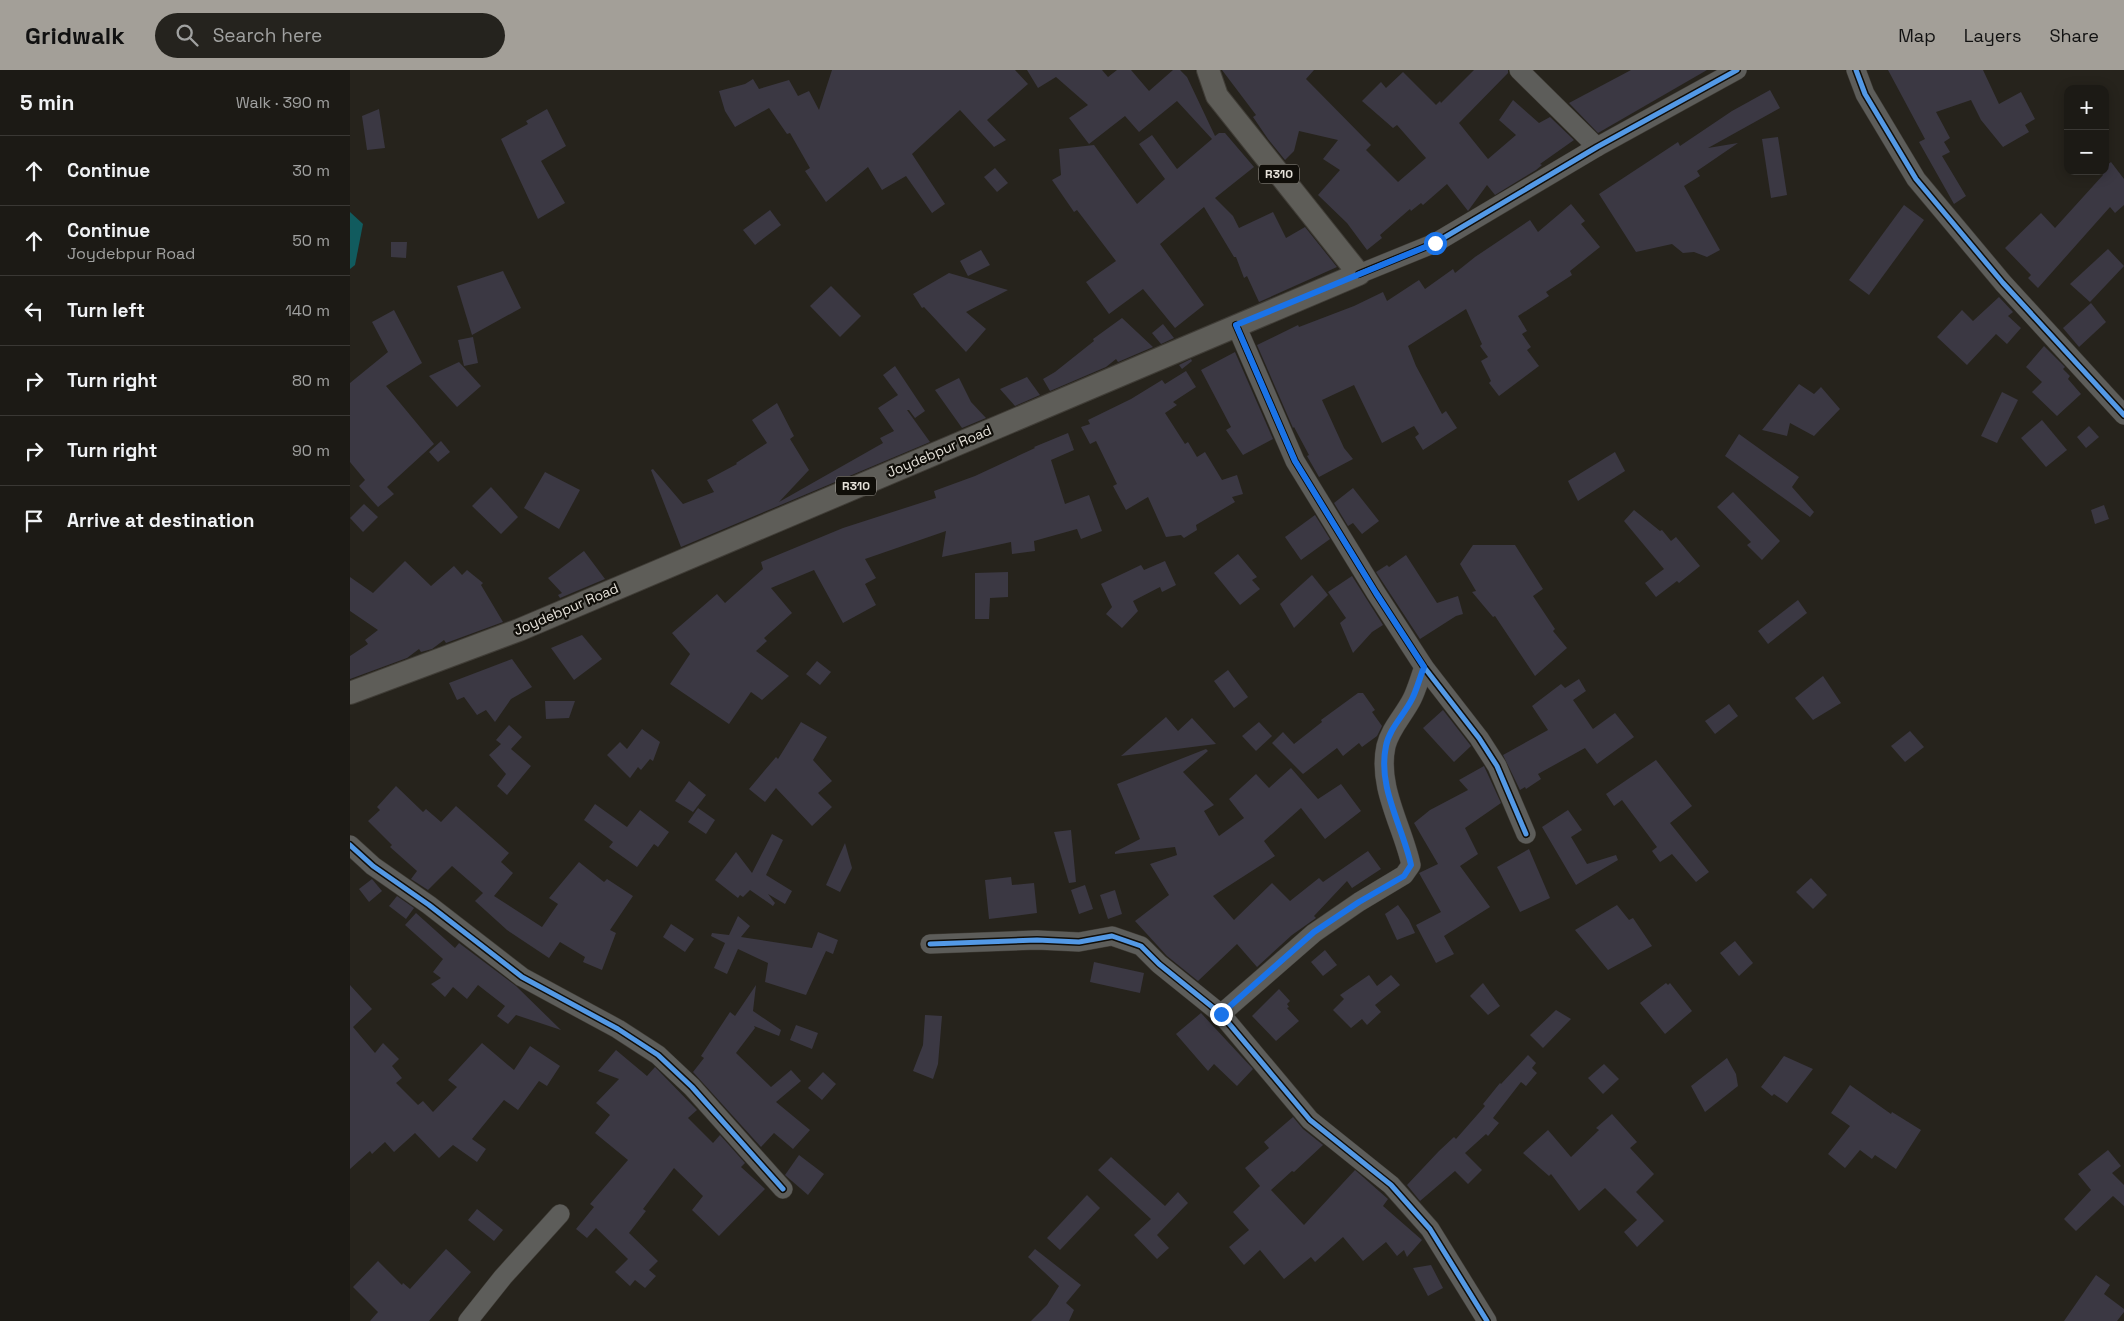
<!DOCTYPE html>
<meta charset="utf-8">
<style>
body{margin:0;font-family:"Space Grotesk",sans-serif;background:#25231e;color:#f1f3f6}
.controls{position:absolute;right:15px;top:15px;display:grid;overflow:hidden;border-radius:10px;box-shadow:0 2px 12px #0003}
.controls button{width:45px;height:45px;display:grid;place-items:center;padding:0;border:0;border-bottom:1px solid #3a3834;background:#1c1a15;color:#f1f3f6;font:25px sans-serif}
.stop{position:absolute;width:15px;height:15px;margin:-11px;border:4px solid #1a73e8;border-radius:50%;background:#fff}
.stop.end{background:#1a73e8;border-color:#fff;box-shadow:0 1px 5px #0008}
.list{margin:0;padding:0;list-style:none}
h2{display:flex;justify-content:space-between;align-items:center;height:65px;margin:0;padding:0 20px;font-size:21px}
h2 small{font-size:16px;font-weight:400;color:#a0a1a0}
.list li{display:grid;grid-template-columns:32px 1fr auto;gap:15px;align-items:center;box-sizing:border-box;height:70px;padding:0 20px;border-top:1px solid #3a3834}
.list b{display:block;font-size:19px;white-space:nowrap}
.list p{margin:0;font-size:16px;white-space:nowrap;color:#a0a1a0}
.list em{font-size:16px;font-style:normal;color:#a0a1a0}
.icon{flex:none;width:28px;height:28px;fill:none;stroke:currentColor;stroke-width:2;stroke-linecap:round;stroke-linejoin:round}
.map{position:relative;flex:none;width:1774px;height:1251px;overflow:hidden}
header{display:flex;align-items:center;gap:30px;box-sizing:border-box;height:70px;padding:0 25px;background:#a39f98;color:#111}
header strong{font-size:24px}
nav{display:flex;gap:28px;margin-inline-start:auto;font-size:18px}
.search{width:350px;height:45px;background:#25231e;display:flex;align-items:center;gap:12px;box-sizing:border-box;padding:0 18px;border-radius:28px;color:#a0a1a0;font-size:19px}
main{display:flex}
aside{flex:1;background:#1c1a15}
.map>svg:first-child{display:block}
.water{fill:#115b5e}
.building{fill:#3b3843}
.lines{fill:none;stroke-linecap:round;stroke-linejoin:round}
.minor-casing{stroke:#403d37;stroke-width:20}
.major-casing{stroke:#403d37;stroke-width:24}
.minor{stroke:#5d5d5a;stroke-width:19}
.major{stroke:#5e5d58;stroke-width:22}
.cycleway-casing{stroke:#100e09;stroke-width:8}
.cycleway{stroke:#5399e6;stroke-width:5}
.route{stroke:#1a73e8;stroke-width:6}
.labels{text-anchor:middle;stroke-width:4.5;stroke-linejoin:round;paint-order:stroke}
.shield{fill:#100e09;stroke:#a6a29b;stroke-width:1}
.shield-label{font-size:12px;font-weight:bold;fill:#e6e2da}
.street-label{font-size:14px;fill:#e6e2da;stroke:#100e09}
</style>
<header>
<strong>Gridwalk</strong>
<div class="search"><svg class="icon" aria-label="search" viewBox="0 0 24 24"><circle cx="10" cy="10" r="6"/><path d="M15 15l6 6"/></svg>Search here</div>
<nav><a>Map</a><a>Layers</a><a>Share</a></nav>
</header>
<main>
<aside>
<h2>5 min<small>Walk · 390 m</small></h2>
<ul class="list">
<li><svg class="icon" aria-label="ahead" viewBox="0 0 24 24"><path d="M12 20V5M6 11l6-6 6 6"/></svg><div><b>Continue</b></div><em>30 m</em></li>
<li><svg class="icon" aria-label="ahead" viewBox="0 0 24 24"><path d="M12 20V5M6 11l6-6 6 6"/></svg><div><b>Continue</b><p>Joydebpur Road</p></div><em>50 m</em></li>
<li><svg class="icon" aria-label="left" viewBox="0 0 24 24"><path d="M17 20v-9H6M10 6l-5 5 5 5"/></svg><div><b>Turn left</b></div><em>140 m</em></li>
<li><svg class="icon" aria-label="right" viewBox="0 0 24 24"><path d="M7 20v-9h11M14 6l5 5-5 5"/></svg><div><b>Turn right</b></div><em>80 m</em></li>
<li><svg class="icon" aria-label="right" viewBox="0 0 24 24"><path d="M7 20v-9h11M14 6l5 5-5 5"/></svg><div><b>Turn right</b></div><em>90 m</em></li>
<li><svg class="icon" aria-label="arrive" viewBox="0 0 24 24"><path d="M6 21V4h12l-3 4 3 4H6"/></svg><div><b>Arrive at destination</b></div></li>
</ul>
</aside>
<div class="map">
<svg width="1774" height="1251" viewBox="0 0 1774 1251">
<rect width="100%" height="100%" fill="#26231c"/>
<polygon class="water" points="0,142 13,154 5,195 0,199"/>
<g class="building">
<polygon points="482,0 665,0 678,14 637,50 656,70 644,77 610,40 562,84 595,134 582,143 556,106 532,120 518,97 476,132 455,101 460,98 440,63 437,64 419,38 385,57 375,41 369,21 395,14 403,9 409,19 439,10 448,26 459,21 469,40"/>
<polygon points="677,0 752,0 758,7 767,0 781,0 799,21 823,0 830,0 837,7 865,66 869,63 875,63 904,97 865,128 883,146 889,158 923,142 936,168 955,157 987,197 909,232 897,206 894,208 886,187 884,187 854,137 810,174 854,235 825,258 793,219 759,244 736,212 766,191 727,140 724,142 702,110 711,105 709,79 744,75 787,134 815,109 789,74 802,65 827,99 862,69 827,31 789,62 775,46 739,74 719,48 738,35 706,7 688,18"/>
<polygon points="872,0 964,0 956,9 1021,75 1016,80 1048,112 1076,88 1047,55 1043,58 1012,31 1031,12 1036,18 1053,2 1086,35 1090,31 1091,33 1124,0 1158,0 1158,3 1109,53 1138,89 1166,65 1149,50 1163,30 1189,53 1200,47 1224,70 1190,94 1192,95 1186,100 1145,125 1137,115 1118,141 1097,114 1073,135 1071,133 1061,141 1060,139 1030,165 1032,168 1017,180 997,153 968,125 990,100 973,89 988,70 949,61 944,81 935,90 918,69 903,47 906,45"/>
<polygon points="1281,0 1357,0 1248,63 1219,33"/>
<polygon points="1538,0 1633,0 1649,34 1671,22 1685,49 1675,55 1679,62 1653,77 1631,50 1621,30 1586,42 1600,68 1594,72 1600,82 1592,86 1616,126 1604,134 1569,72 1575,69"/>
<polygon points="1420,20 1430,38 1358,78 1388,73 1347,101 1350,106 1334,116 1370,180 1357,187 1344,182 1333,183 1322,174 1286,182 1249,124 1328,72 1330,76 1382,41"/>
<polygon points="29,39 35,78 17,80 12,46"/>
<polygon points="197,39 216,76 191,91 215,133 188,149 151,69 178,54 176,51"/>
<polygon points="1428,67 1437,125 1421,128 1412,69"/>
<polygon points="1761,92 1774,109 1774,135 1765,143 1760,137 1688,218 1678,208 1681,205 1655,178 1691,143 1705,158 1753,105 1750,101 1755,101 1755,97"/>
<polygon points="645,98 658,113 647,122 634,107"/>
<polygon points="1221,134 1235,151 1231,154 1250,177 1220,201 1222,205 1196,222 1199,226 1168,246 1177,261 1172,264 1181,277 1177,280 1189,296 1149,326 1139,313 1141,311 1131,291 1138,287 1130,276 1132,274 1116,239 1058,276 1066,296 1092,344 1096,341 1107,358 1073,380 1065,367 1069,364 1064,356 1032,373 1004,315 972,330 994,378 1003,389 969,407 957,386 959,385 944,357 943,358 907,275 948,255 949,257 1004,236 1033,222 1037,231 1069,210 1075,219 1103,199 1105,203 1125,187 1180,150 1188,162"/>
<polygon points="1554,135 1574,150 1519,225 1499,210"/>
<polygon points="420,140 431,155 405,175 393,160"/>
<polygon points="41,172 57,172 56,188 41,187"/>
<polygon points="1758,179 1774,196 1740,232 1720,214"/>
<polygon points="631,180 640,195 618,206 610,191"/>
<polygon points="153,201 171,238 122,265 107,216"/>
<polygon points="599,203 658,220 616,242 636,259 616,282 574,237 572,238 563,224"/>
<polygon points="481,216 511,246 490,267 460,236"/>
<polygon points="1649,227 1663,242 1658,246 1671,258 1657,274 1646,264 1617,295 1587,267 1612,240 1623,251"/>
<polygon points="1741,233 1756,252 1729,277 1713,258"/>
<polygon points="44,240 72,293 36,316 84,374 37,417 44,424 28,437 9,416 15,410 0,392 0,313 38,282 22,252"/>
<polygon points="772,248 803,277 768,292 766,289 756,297 700,321 693,309 705,302 744,271 743,269"/>
<polygon points="813,254 824,268 811,274 802,263"/>
<polygon points="123,267 128,293 114,296 108,270"/>
<polygon points="1694,276 1715,297 1713,299 1720,306 1718,309 1731,324 1707,346 1682,322 1692,312 1676,297"/>
<polygon points="885,282 923,369 893,385 876,360 881,357 851,300"/>
<polygon points="841,289 842,291 832,299 829,295"/>
<polygon points="109,292 131,316 107,337 79,306"/>
<polygon points="545,296 575,341 565,348 559,340 557,340 580,372 331,477 301,400 303,399 333,434 364,422 357,410 387,394 386,393 417,373 402,350 427,333 444,366 440,369 459,400 429,432 533,373 530,368 544,361 528,338 548,325 533,305"/>
<polygon points="836,301 846,317 823,332 827,335 815,343 835,374 838,372 847,387 855,382 872,410 887,405 893,424 882,427 885,432 846,455 847,460 834,468 831,465 816,467 798,427 776,440 763,416 767,414 746,371 740,374 731,357 740,354 738,350 781,329 812,310 815,314"/>
<polygon points="677,307 690,325 665,336 650,319"/>
<polygon points="609,308 621,332 636,348 612,358 585,320"/>
<polygon points="1449,314 1464,324 1471,317 1490,339 1464,366 1440,353 1437,366 1412,360"/>
<polygon points="1652,322 1668,330 1647,373 1631,366"/>
<polygon points="1692,350 1717,380 1696,397 1671,368"/>
<polygon points="1739,356 1749,367 1736,378 1727,367"/>
<polygon points="718,363 724,380 701,390 715,434 739,425 752,461 731,469 727,459 684,471 685,481 662,484 661,472 592,487 596,461 515,489 526,508 515,514 526,535 493,553 464,500 421,518 442,543 414,568 417,571 406,581 439,606 412,630 401,622 379,654 320,614 340,584 322,563 367,524 375,533 413,499 411,492 493,458 586,428 584,421 625,406 685,378 684,377"/>
<polygon points="1389,364 1449,407 1442,417 1464,442 1460,447 1375,386"/>
<polygon points="91,371 100,382 88,392 79,382"/>
<polygon points="1265,382 1275,401 1228,431 1218,411"/>
<polygon points="195,402 230,420 209,459 174,438"/>
<polygon points="141,417 168,447 151,464 122,436"/>
<polygon points="1003,418 1029,451 1012,464 1003,453 998,456 984,433"/>
<polygon points="1383,422 1430,471 1412,490 1397,475 1401,472 1367,437"/>
<polygon points="14,434 28,447 13,462 0,448"/>
<polygon points="1754,435 1759,449 1745,454 1741,440"/>
<polygon points="1284,440 1310,461 1312,460 1321,471 1326,467 1350,496 1329,513 1327,511 1306,527 1295,513 1314,499 1274,451"/>
<polygon points="965,445 980,469 951,490 935,467"/>
<polygon points="1123,475 1165,475 1193,519 1183,526 1205,559 1203,561 1217,578 1185,606 1145,546 1143,547 1122,522 1126,521 1110,494"/>
<polygon points="234,481 255,509 210,528 208,525 212,523 198,508"/>
<polygon points="888,484 907,507 902,510 910,519 890,535 864,503"/>
<polygon points="1056,485 1087,533 1108,526 1113,544 1106,546 1070,569 1026,502 1037,495 1039,497"/>
<polygon points="55,491 81,516 104,496 112,505 117,500 133,513 131,515 153,552 96,573 94,570 82,579 71,582 69,579 57,588 0,609 0,586 18,574 15,570 28,560 0,541 0,507 23,523"/>
<polygon points="815,491 826,515 812,522 810,517 783,531 788,541 772,558 756,544 762,537 751,514 791,495 794,500"/>
<polygon points="658,502 658,527 640,528 639,549 625,549 625,503"/>
<polygon points="962,505 978,525 944,558 930,534"/>
<polygon points="1002,506 1033,555 1022,562 1003,583 990,553 996,548 978,522"/>
<polygon points="1448,530 1457,543 1418,574 1408,561"/>
<polygon points="232,565 252,589 224,610 201,578"/>
<polygon points="162,589 182,617 161,629 145,652 136,640 127,645 114,627 107,630 99,613"/>
<polygon points="467,591 481,602 470,615 456,604"/>
<polygon points="878,600 898,627 884,638 864,611"/>
<polygon points="1473,606 1491,633 1463,650 1445,628"/>
<polygon points="1229,609 1236,621 1223,630 1243,659 1265,643 1284,667 1247,694 1235,678 1188,704 1191,709 1176,719 1175,717 1170,720 1153,685 1198,660 1182,636 1211,614 1215,618"/>
<polygon points="1008,623 1013,623 1025,640 1022,642 1032,656 1027,666 1012,677 1009,673 993,686 987,678 953,704 922,673 933,662 944,674 972,652 971,650"/>
<polygon points="195,631 225,631 219,648 196,649"/>
<polygon points="1379,634 1388,646 1365,664 1355,651"/>
<polygon points="1093,640 1121,676 1104,692 1073,658"/>
<polygon points="816,647 828,661 842,648 866,674 771,686"/>
<polygon points="451,652 477,667 463,690 482,711 468,723 482,737 462,756 426,718 415,732 399,719 426,687 428,689"/>
<polygon points="909,652 922,666 906,681 892,666"/>
<polygon points="159,655 172,667 161,679 181,696 157,725 147,716 156,704 139,685 151,674 146,670"/>
<polygon points="292,659 310,672 303,691 300,689 291,700 288,697 280,708 257,685 270,672 277,679"/>
<polygon points="1560,661 1574,677 1555,692 1541,676"/>
<polygon points="856,679 858,681 833,702 864,735 854,741 869,766 894,748 879,729 906,704 919,718 941,698 968,729 991,714 1011,741 975,769 951,738 914,771 925,786 863,826 884,850 922,813 940,831 969,808 973,812 1018,781 1031,799 1002,818 997,811 964,846 966,848 942,865 907,897 887,874 848,911 817,886 785,851 819,825 800,794 827,785 825,777 765,784 765,782 790,769 767,714"/>
<polygon points="1306,690 1342,736 1320,753 1359,802 1346,812 1322,784 1310,792 1302,781 1307,777 1272,730 1264,736 1256,724"/>
<polygon points="1134,696 1151,733 1115,758 1128,784 1110,796 1140,837 1094,866 1104,884 1086,893 1066,855 1091,842 1069,803 1088,794 1064,753 1080,740 1118,720 1109,710"/>
<polygon points="339,711 356,725 343,742 325,731"/>
<polygon points="46,716 73,742 76,739 91,752 106,736 159,783 151,792 163,803 144,826 192,857 208,834 199,828 229,792 254,812 257,809 283,826 260,860 266,863 252,900 233,892 235,887 210,872 199,888 157,860 125,831 133,823 102,796 78,820 61,809 67,801 40,777 42,775 18,751 30,740 27,737"/>
<polygon points="245,734 277,757 290,740 319,762 308,777 304,774 287,797 259,777 263,772 234,750"/>
<polygon points="348,738 365,750 356,764 338,752"/>
<polygon points="1218,740 1232,760 1221,767 1237,794 1266,785 1268,790 1226,815 1192,757"/>
<polygon points="721,760 726,812 719,813 704,762"/>
<polygon points="422,764 433,770 416,805 442,821 435,834 418,824 425,833 423,836 400,820 393,827 390,825 388,828 365,810 386,782 402,803"/>
<polygon points="495,773 502,798 490,822 476,815"/>
<polygon points="1179,779 1200,828 1170,842 1147,797"/>
<polygon points="661,807 662,815 684,813 687,843 639,849 635,810"/>
<polygon points="1461,808 1477,825 1463,839 1446,822"/>
<polygon points="22,809 32,821 19,832 9,819"/>
<polygon points="735,815 743,839 729,844 721,820"/>
<polygon points="765,820 772,844 758,849 750,825"/>
<polygon points="47,826 64,838 56,849 39,836"/>
<polygon points="1048,835 1059,850 1065,863 1047,870 1035,844"/>
<polygon points="1267,835 1279,850 1283,848 1302,876 1258,900 1225,860"/>
<polygon points="66,843 105,878 109,873 166,916 211,960 166,945 158,954 147,946 155,936 128,915 117,929 103,917 95,927 81,914 91,908 83,902 93,889 55,855"/>
<polygon points="388,846 400,856 391,867 462,878 468,862 488,870 483,884 476,881 456,925 415,912 418,893 388,879 377,904 364,898 375,873 361,866 362,863 379,865"/>
<polygon points="321,854 344,869 335,882 313,867"/>
<polygon points="1385,871 1403,893 1389,906 1370,883"/>
<polygon points="975,880 987,895 973,906 961,892"/>
<polygon points="744,892 794,903 790,923 740,912"/>
<polygon points="1019,905 1027,916 1041,905 1050,915 1025,935 1031,942 1017,955 1012,949 1001,958 983,940 994,929 990,925"/>
<polygon points="1133,913 1150,936 1138,945 1120,926"/>
<polygon points="1316,913 1318,915 1320,913 1342,941 1315,964 1290,933"/>
<polygon points="0,915 22,939 3,957 25,983 33,973 49,989 42,996 52,1008 46,1013 68,1035 73,1031 83,1042 107,1017 98,1010 132,973 164,1000 180,976 210,996 197,1016 189,1011 168,1040 154,1030 122,1069 136,1079 127,1092 103,1075 89,1088 65,1063 44,1082 35,1072 22,1084 20,1081 0,1099"/>
<polygon points="406,915 403,941 431,960 429,966 404,956 405,958 386,983 421,1017 441,1000 451,1011 426,1032 460,1060 443,1079 424,1063 411,1077 343,1002 354,988 351,986 380,942 385,946"/>
<polygon points="929,919 940,931 937,934 939,937 937,938 949,951 926,971 902,946"/>
<polygon points="1206,940 1221,949 1193,978 1180,965"/>
<polygon points="851,943 903,999 887,1016 864,994 858,1001 826,964"/>
<polygon points="575,945 592,946 588,994 583,1009 563,1001 573,975"/>
<polygon points="446,955 468,963 462,979 440,970"/>
<polygon points="266,980 297,1006 305,997 347,1040 338,1048 363,1073 370,1065 395,1093 391,1097 415,1119 369,1166 342,1140 353,1126 324,1098 293,1139 296,1141 279,1163 308,1191 299,1200 306,1206 295,1218 285,1210 280,1216 265,1202 278,1189 246,1158 237,1168 226,1159 244,1137 240,1134 278,1090 245,1063 260,1045 246,1033 269,1009 248,1001"/>
<polygon points="1178,985 1186,993 1182,998 1187,1003 1176,1016 1171,1012 1143,1048 1149,1053 1138,1066 1136,1064 1115,1083 1132,1100 1118,1114 1105,1101 1070,1131 1057,1115 1089,1081 1104,1067 1106,1069 1135,1036 1133,1034 1150,1013 1151,1014"/>
<polygon points="1434,986 1463,999 1437,1033 1424,1024 1422,1026 1411,1017"/>
<polygon points="1377,988 1386,1004 1388,1016 1355,1042 1341,1016"/>
<polygon points="1254,994 1269,1009 1253,1024 1238,1008"/>
<polygon points="473,1002 486,1014 472,1030 458,1018"/>
<polygon points="1500,1015 1541,1044 1542,1042 1571,1060 1546,1099 1525,1085 1522,1089 1510,1080 1495,1098 1478,1084 1500,1056 1481,1043"/>
<polygon points="1262,1044 1287,1072 1280,1078 1304,1104 1286,1122 1314,1151 1287,1177 1274,1162 1287,1150 1255,1118 1229,1141 1201,1104 1199,1106 1173,1083 1198,1060 1221,1087 1249,1060 1246,1058"/>
<polygon points="943,1047 953,1059 973,1075 944,1102 942,1101 921,1120 954,1155 1005,1100 1038,1129 1033,1136 1072,1170 1057,1187 1054,1180 1047,1186 1036,1172 1013,1191 993,1167 965,1192 961,1187 934,1209 910,1180 894,1195 879,1177 899,1160 883,1142 910,1116 895,1098 919,1078 914,1072"/>
<polygon points="1758,1080 1771,1096 1762,1103 1774,1115 1774,1136 1763,1126 1726,1161 1714,1149 1741,1120 1728,1104"/>
<polygon points="449,1085 474,1104 458,1125 435,1105"/>
<polygon points="761,1087 815,1136 828,1122 838,1133 807,1165 819,1178 807,1189 784,1165 801,1149 748,1100"/>
<polygon points="737,1125 750,1138 710,1180 697,1168"/>
<polygon points="127,1139 153,1160 144,1171 118,1150"/>
<polygon points="96,1179 121,1202 79,1251 20,1251 28,1242 3,1217 28,1191 52,1215 53,1213 60,1219"/>
<polygon points="685,1179 731,1215 716,1233 724,1240 719,1251 681,1251 697,1235 709,1216 678,1187"/>
<polygon points="1081,1195 1093,1218 1078,1226 1063,1198"/>
<polygon points="1746,1205 1760,1215 1754,1224 1774,1239 1774,1242 1767,1251 1714,1251"/>
</g>
<g class="lines">
<defs>
<g id="minor">
<polyline points="1169,0 1247,77"/>
<polyline points="1506,0 1515,24 1566,109 1653,213 1774,345"/>
<polyline points="1009,204 1085,173 1247,77 1387,0"/>
<polyline points="886,255 945,391 1026,523 1074,597 1129,668 1147,696 1176,764"/>
<polyline points="0,775 23,796 79,835 172,907 268,959 308,985 342,1017 433,1119"/>
<polyline points="580,874 687,870 729,872 762,866 791,876 809,894 871,944 960,1050 1041,1115 1080,1159 1137,1251"/>
<path d="M871,944L964,863L1009,832L1054,805L1061,795C1053,757 1027,717 1036,676C1040,659 1054,645 1062,629C1067,619 1070,607 1074,597"/>
<polyline points="118,1251 153,1207 210,1144"/>
</g>
<polyline id="major" points="0,623 169,560 1009,204 867,26 858,0"/>
</defs>
<use href="#minor" class="minor-casing"/>
<use href="#major" class="major-casing"/>
<use href="#minor" class="minor"/>
<use href="#major" class="major"/>
<defs>
<g id="cycleway">
<polyline points="1506,0 1515,24 1566,109 1653,213 1774,345"/>
<polyline points="1009,204 1085,173 1247,77 1387,0"/>
<polyline points="886,255 945,391 1026,523 1074,597 1129,668 1147,696 1176,764"/>
<polyline points="0,775 23,796 79,835 172,907 268,959 308,985 342,1017 433,1119"/>
<polyline points="580,874 687,870 729,872 762,866 791,876 809,894 871,944 960,1050 1041,1115 1080,1159 1137,1251"/>
</g>
</defs>
<use href="#cycleway" class="cycleway-casing"/>
<use href="#cycleway" class="cycleway"/>
</g>
<g class="lines">
<path class="route" d="M871,944L964,862L1009,832L1054,806L1061,795C1053,757 1027,717 1036,676C1039,659 1054,645 1062,629C1067,619 1070,607 1074,597L1026,523L945,391L886,255L1085,173"/>
</g>
<g class="labels">
<g class="shield">
<rect x="909" y="94.5" width="40" height="19" rx="4"/>
<rect x="486" y="406.5" width="40" height="19" rx="4"/>
</g>
<g class="shield-label">
<text x="929" y="108">R310</text>
<text x="506" y="420">R310</text>
</g>
<g class="street-label">
<text transform="translate(589 381) rotate(-23)" y="5">Joydebpur Road</text>
<text transform="translate(216 539) rotate(-23)" y="5">Joydebpur Road</text>
</g>
</g>
</svg>
<div class="controls">
<button>+</button>
<button>−</button>
</div>
<div class="stop" style="left:1085px;top:173px"></div>
<div class="stop end" style="left:871px;top:944px"></div>
</div>
</main>
